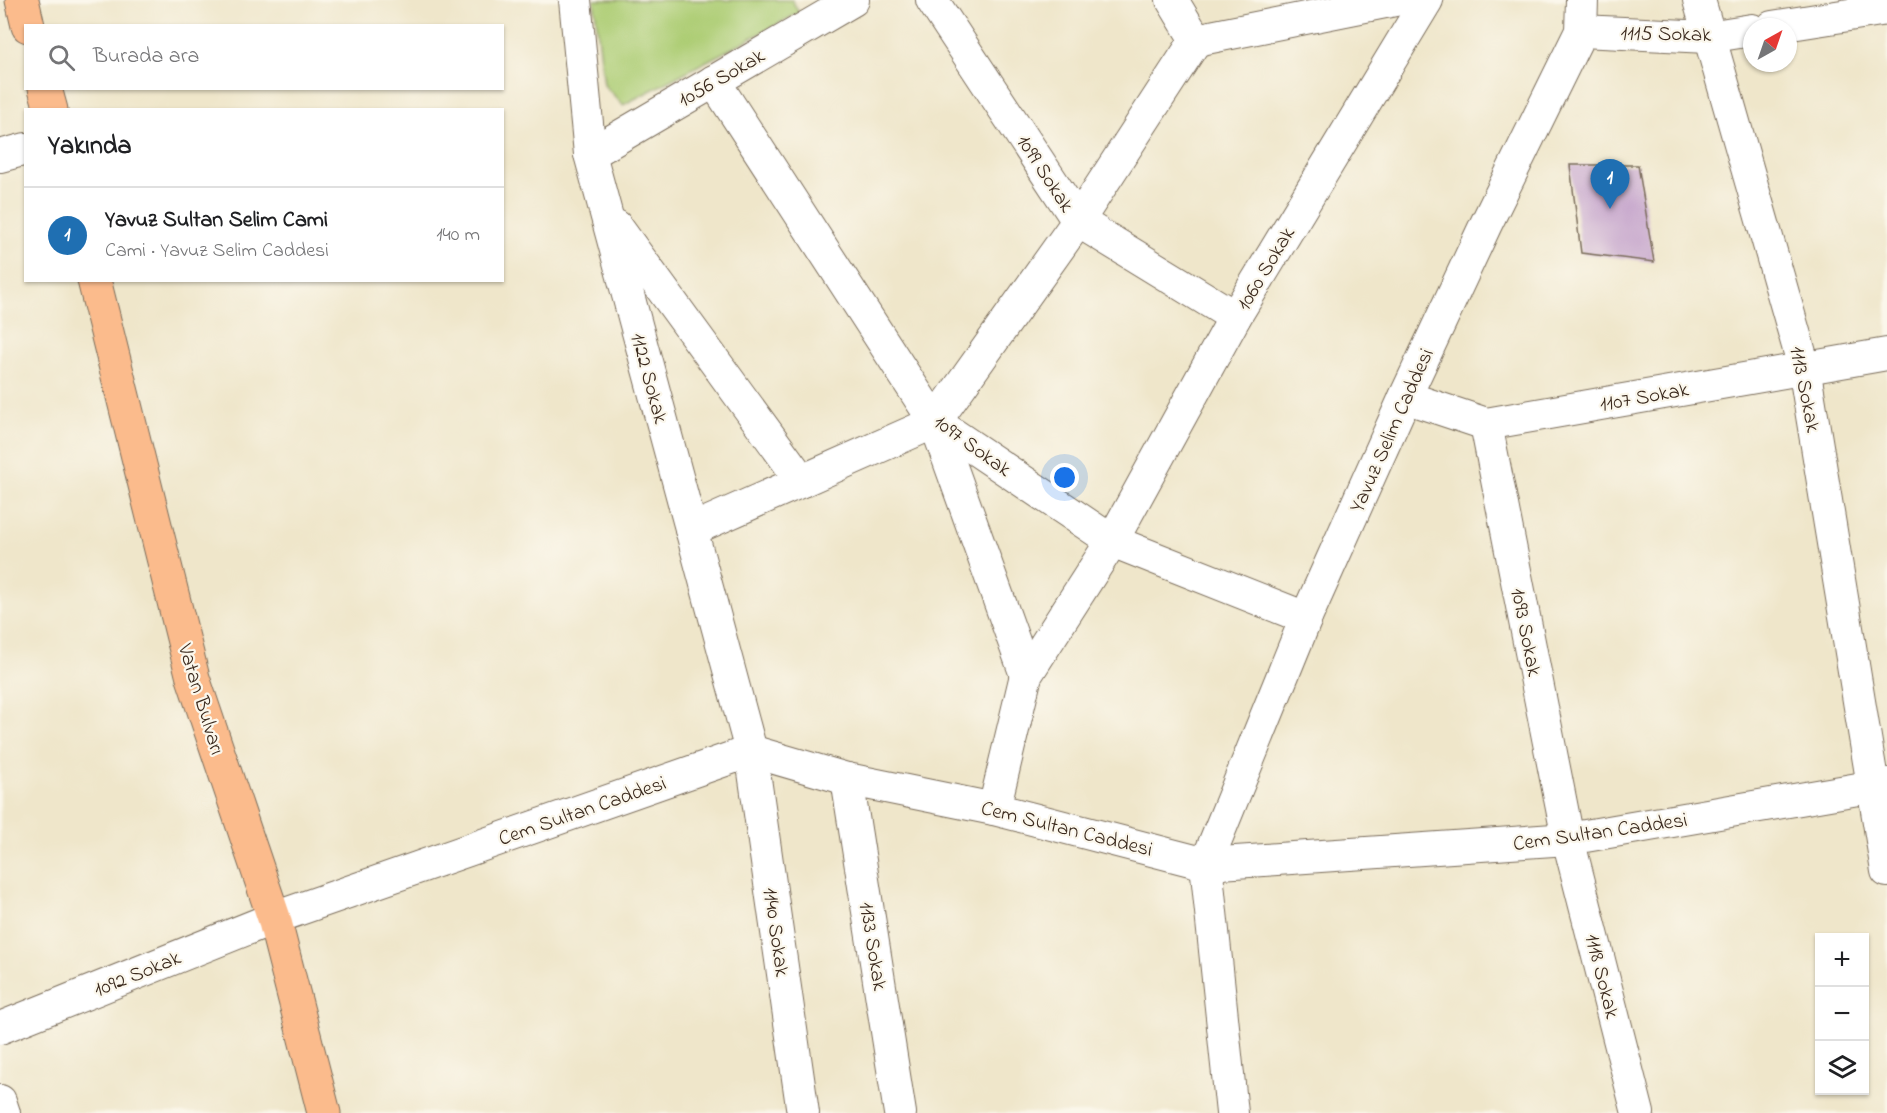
<!DOCTYPE html>
<html lang="tr">
<meta charset="utf-8">
<style>
body{margin:0;font-family:"Indie Flower",sans-serif;background:#f2f2f2;color:#202124}
.controls{position:absolute;right:18px;bottom:18px;display:grid;overflow:hidden;border-radius:0px;box-shadow:0 2px 4px #0004}
.controls button{width:54px;height:54px;display:grid;place-items:center;padding:0;border:0;border-bottom:2px solid #e0e0e0;background:#fff;color:#202124;font:30px sans-serif}
.compass{position:absolute;left:1743px;top:18px;width:54px;height:54px;border-radius:50%;background:#fff;box-shadow:0 2px 4px #0004;rotate:40deg}
.you{position:absolute;left:1065px;top:478px;width:21px;height:21px;margin:-15px;border:4px solid #fff;border-radius:50%;background:#1a73e8;box-shadow:0 0 0 9px #1a73e833}
.badge{display:grid;place-items:center;width:39px;height:39px;border-radius:50%;background:#1f6fb2;color:#fff;font-size:20px;font-weight:700}
.pin{position:absolute;translate:-50% -50px;filter:drop-shadow(0 2px 3px #0008)}
.pin::after{content:'';position:absolute;top:32px;width:21px;height:18px;background:inherit;clip-path:polygon(0 0,100% 0,50% 100%)}
.list{margin:0;padding:0;list-style:none}
h2{display:flex;justify-content:space-between;align-items:center;height:78px;margin:0;padding:0 24px;font-size:26px}
h2 small{font-size:20px;font-weight:400;color:#757577}
.list li{display:grid;grid-template-columns:39px 1fr auto;gap:18px;align-items:center;box-sizing:border-box;height:96px;padding:0 24px;border-top:2px solid #e0e0e0}
.list b{display:block;font-size:22px;white-space:nowrap}
.list p{margin:0;font-size:20px;white-space:nowrap;color:#757577}
.list em{font-size:20px;font-style:normal;color:#757577}
.icon{flex:none;width:33px;height:33px;fill:none;stroke:currentColor;stroke-width:2;stroke-linecap:round;stroke-linejoin:round}
.map{position:relative;flex:none;width:1887px;height:1113px;overflow:hidden}
.search{position:absolute;background:#fff;box-shadow:0 2px 4px #0004;left:24px;top:24px;width:480px;height:66px;display:flex;align-items:center;gap:15px;box-sizing:border-box;padding:0 21px;border-radius:0px;color:#757577;font-size:22px}
.panel{position:absolute;background:#fff;box-shadow:0 2px 4px #0004;left:24px;top:108px;width:480px;height:174px;border-radius:0px}
.map>svg:first-child{display:block}
.green{fill:#adcd75;stroke:#747c4a;stroke-width:1.5}
.building{fill:#c6a6cc}
.lines{fill:none;stroke-linecap:round;stroke-linejoin:round}
.minor-casing{stroke:#7a6c5a;stroke-width:34}
.major-casing{stroke:#7a6c5a;stroke-width:35}
.minor{stroke:#fff;stroke-width:32}
.major{stroke:#fbbb8c;stroke-width:33}
.labels{text-anchor:middle;stroke-width:4.5;stroke-linejoin:round;paint-order:stroke}
.street-label{font-size:21px;fill:#3b2a1e;stroke:#fbf7ec}
</style>
<div class="map">
<svg width="1887" height="1113" viewBox="0 0 1887 1113">
<rect width="100%" height="100%" fill="#fbf7ec"/>
<filter id="ink" filterUnits="userSpaceOnUse"><feTurbulence type="fractalNoise" baseFrequency=".0167" numOctaves="2"/><feDisplacementMap in="SourceGraphic" scale="12" xChannelSelector="R" yChannelSelector="G"/><feConvolveMatrix kernelMatrix="1 2 1 2 8 2 1 2 1" color-interpolation-filters="sRGB"/></filter>
<filter id="wash" filterUnits="userSpaceOnUse"><feTurbulence type="fractalNoise" baseFrequency=".008" numOctaves="4" result="noise"/><feDisplacementMap in="SourceGraphic" scale="24" xChannelSelector="R" yChannelSelector="G"/><feGaussianBlur stdDeviation="1.35" result="paint"/><feColorMatrix in="noise" values="0 0 0 0 0 0 0 0 0 0 0 0 0 0 0 0 0 1.4 0 .05"/><feComposite in="paint" operator="in"/></filter>
<g filter="url(#wash)">
<rect width="100%" height="100%" fill="#efe6ca"/>
<polygon class="green" points="594,0 792,0 799,13 623,105 604,85"/>
<g id="blocks">
<polygon class="building" points="1570,165 1638,165 1654,262 1581,253"/>
</g>
</g>
<g filter="url(#ink)">
<use href="#blocks" fill-opacity="0" stroke="#7a6c5a" stroke-width="1.5"/>
<g class="lines">
<defs>
<g id="minor">
<polyline points="575,0 590,154 751,751 803,1113"/>
<polyline points="932,0 1078,221 1235,317"/>
<polyline points="1172,0 1196,40"/>
<polyline points="1699,0 1804,367 1887,871"/>
<polyline points="1772,27 1887,9"/>
<polyline points="1581,31 1708,37 1752,30"/>
<polyline points="1196,40 1395,0"/>
<polyline points="714,81 935,422 1112,541 1306,618"/>
<polyline points="590,154 853,0"/>
<polyline points="0,156 26,149"/>
<polyline points="616,226 802,481"/>
<polyline points="1405,397 1486,424 1887,354"/>
<polyline points="935,422 1026,675"/>
<polyline points="1486,424 1568,839 1638,1113"/>
<polyline points="691,530 935,422 1078,221 1196,40"/>
<polyline points="847,779 900,1113"/>
<polyline points="994,809 1026,675 1112,541 1235,317 1427,0"/>
<polyline points="0,1028 274,918 751,751 847,779 994,809 1206,864 1568,839 1887,784"/>
<polyline points="0,1101 4,1113"/>
<polyline points="1232,1113 1206,864 1306,618 1405,397 1486,224 1581,31 1582,0"/>
</g>
<g id="major">
<polyline points="22,0 28,26"/>
<polyline points="45,88 51,110"/>
<polyline points="94,280 193,678 274,918 324,1113"/>
</g>
</defs>
<use href="#minor" class="minor-casing"/>
<use href="#major" class="major-casing"/>
<use href="#minor" class="minor"/>
<use href="#major" class="major"/>
</g>
</g>
<g class="labels">
<g class="street-label">
<text transform="translate(1666 33) rotate(1)" y="7">1115 Sokak</text>
<text transform="translate(721 77) rotate(-30)" y="7">1056 Sokak</text>
<text transform="translate(1046 173) rotate(57)" y="7">1099 Sokak</text>
<text transform="translate(1265 268) rotate(-59)" y="7">1060 Sokak</text>
<text transform="translate(650 378) rotate(75)" y="7">1122 Sokak</text>
<text transform="translate(1806 389) rotate(79)" y="7">1113 Sokak</text>
<text transform="translate(1644 396) rotate(-10)" y="7">1107 Sokak</text>
<text transform="translate(1391 430) rotate(-66)" y="7">Yavuz Selim Caddesi</text>
<text transform="translate(973 445) rotate(36)" y="7">1097 Sokak</text>
<text transform="translate(1527 632) rotate(79)" y="7">1093 Sokak</text>
<text transform="translate(202 699) rotate(73)" y="7">Vatan Bulvarı</text>
<text transform="translate(582 810) rotate(-19)" y="7">Cem Sultan Caddesi</text>
<text transform="translate(1067 828) rotate(14)" y="7">Cem Sultan Caddesi</text>
<text transform="translate(1600 831) rotate(-8)" y="7">Cem Sultan Caddesi</text>
<text transform="translate(777 932) rotate(82)" y="7">1140 Sokak</text>
<text transform="translate(874 946) rotate(81)" y="7">1133 Sokak</text>
<text transform="translate(137 973) rotate(-22)" y="7">1092 Sokak</text>
<text transform="translate(1603 976) rotate(76)" y="7">1118 Sokak</text>
</g>
</g>
</svg>
<div class="controls">
<button>+</button>
<button>−</button>
<button><svg class="icon" aria-label="layers" viewBox="0 0 24 24"><path d="M12 4l9 5-9 5-9-5zM3 14l9 5 9-5"/></svg></button>
</div>
<svg class="compass" viewBox="-18 -18 36 36"><path d="M0-13l5 13h-10z" fill="#e53935"/><path d="M0 13l5-13h-10z" fill="#757577"/></svg>
<div class="you"></div>
<div class="pin badge" style="left:1610px;top:209px">1</div>
<div class="search"><svg class="icon" aria-label="search" viewBox="0 0 24 24"><circle cx="10" cy="10" r="6"/><path d="M15 15l6 6"/></svg>Burada ara</div>
<section class="panel">
<h2>Yakında<small></small></h2>
<ul class="list">
<li><span class="badge">1</span><div><b>Yavuz Sultan Selim Cami</b><p>Cami · Yavuz Selim Caddesi</p></div><em>140 m</em></li>
</ul>
</section>
</div>
